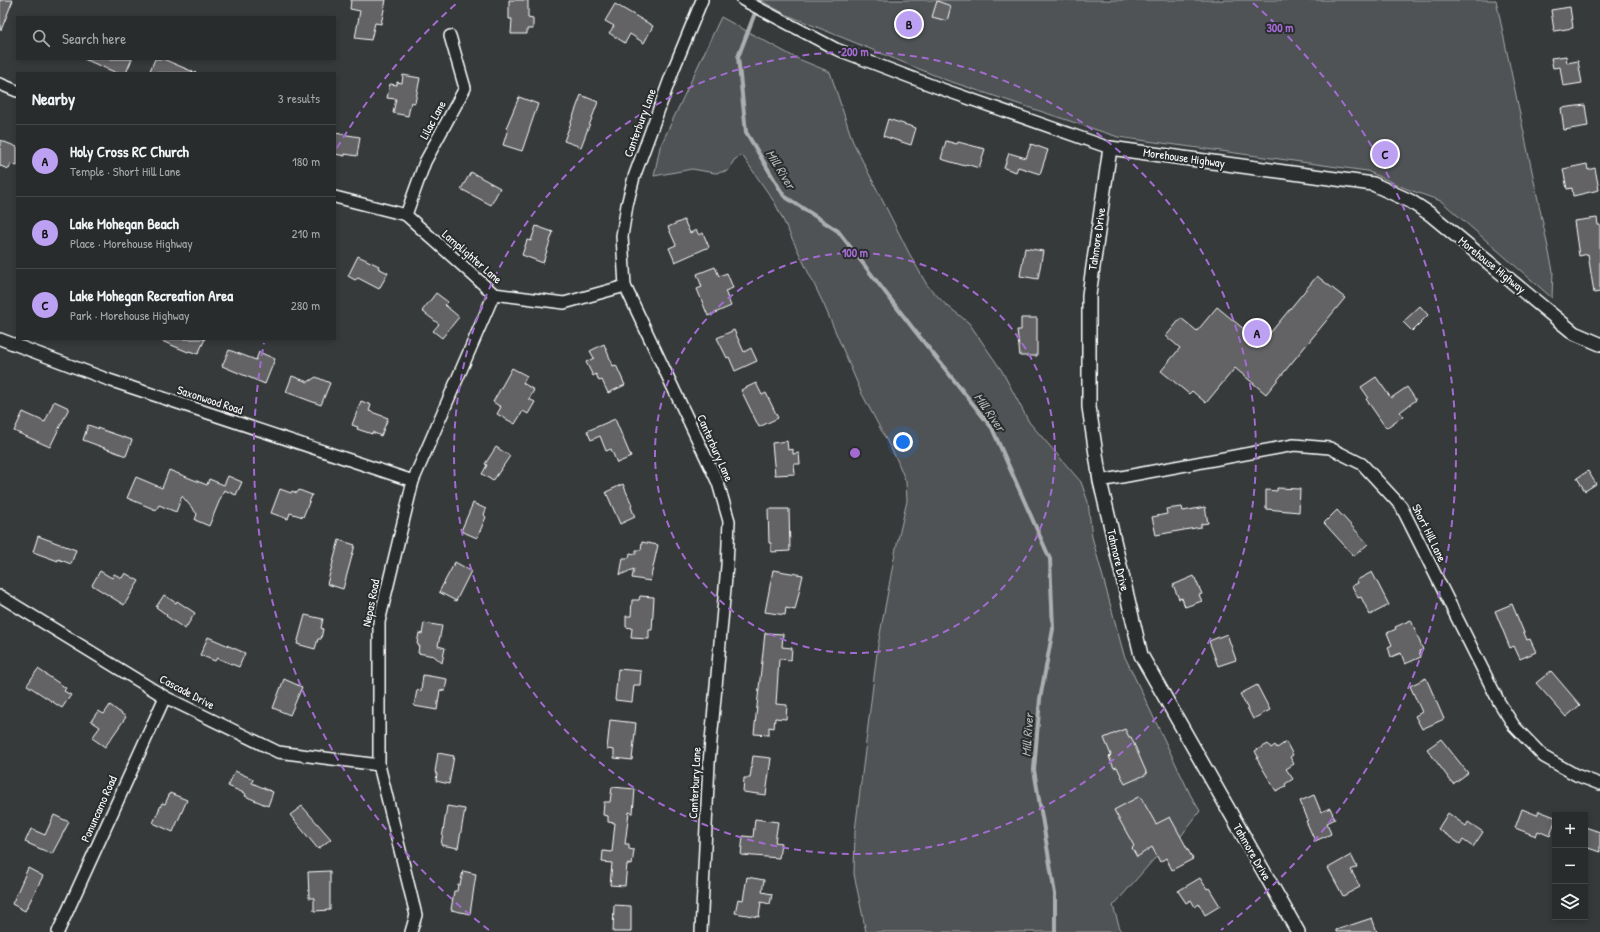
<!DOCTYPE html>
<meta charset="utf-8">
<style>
body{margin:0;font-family:"Patrick Hand",sans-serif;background:#313434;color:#f1f3f6}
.controls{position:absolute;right:12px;bottom:12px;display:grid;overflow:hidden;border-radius:0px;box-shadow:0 2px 6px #0003}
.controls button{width:36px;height:36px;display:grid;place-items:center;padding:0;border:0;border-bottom:1px solid #454848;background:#292c2c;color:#f1f3f6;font:20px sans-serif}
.you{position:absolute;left:903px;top:442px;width:14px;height:14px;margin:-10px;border:3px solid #fff;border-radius:50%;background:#1a73e8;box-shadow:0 0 0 6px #1a73e833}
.badge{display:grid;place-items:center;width:26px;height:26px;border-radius:50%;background:#bca0f2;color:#111;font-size:13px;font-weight:700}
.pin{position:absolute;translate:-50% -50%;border:2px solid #fff;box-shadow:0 1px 4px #0006}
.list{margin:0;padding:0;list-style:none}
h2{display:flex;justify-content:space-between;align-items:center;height:52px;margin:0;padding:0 16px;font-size:17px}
h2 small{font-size:13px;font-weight:400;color:#a5a7a9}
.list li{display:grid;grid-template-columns:26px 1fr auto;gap:12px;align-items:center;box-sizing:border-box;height:72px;padding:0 16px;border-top:1px solid #454848}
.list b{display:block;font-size:15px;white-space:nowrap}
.list p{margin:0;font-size:13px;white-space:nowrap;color:#a5a7a9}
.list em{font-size:13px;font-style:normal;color:#a5a7a9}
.icon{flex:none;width:22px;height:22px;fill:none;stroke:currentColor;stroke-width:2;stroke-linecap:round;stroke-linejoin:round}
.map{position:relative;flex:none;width:1600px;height:932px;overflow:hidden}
.search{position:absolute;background:#292c2c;box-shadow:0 2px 6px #0003;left:16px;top:16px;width:320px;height:44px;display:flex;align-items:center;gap:10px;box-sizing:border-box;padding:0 14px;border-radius:0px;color:#a5a7a9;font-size:15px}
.panel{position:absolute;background:#292c2c;box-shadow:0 2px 6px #0003;left:16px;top:72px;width:320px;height:268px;border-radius:0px}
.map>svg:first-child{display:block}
.green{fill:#505354;stroke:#a8a9aa}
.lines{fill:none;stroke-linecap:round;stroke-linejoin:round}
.stream{stroke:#adaeaf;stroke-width:4}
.building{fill:#636465;stroke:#fff}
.minor-casing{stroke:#fff;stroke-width:14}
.tertiary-casing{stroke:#fff;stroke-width:16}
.minor{stroke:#2a2d2e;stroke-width:11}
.tertiary{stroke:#2a2d2e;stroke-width:13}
.ring{fill:none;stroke:#a36bd2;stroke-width:2;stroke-dasharray:7 5}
.labels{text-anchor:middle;stroke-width:4;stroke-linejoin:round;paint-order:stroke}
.street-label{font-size:12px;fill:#fff;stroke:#2a2d2e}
.water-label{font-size:13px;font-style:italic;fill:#b4b5b5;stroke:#2a2d2e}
.centre{fill:#a36bd2;stroke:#2a2d2e;stroke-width:2}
.ring-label{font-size:12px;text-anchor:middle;font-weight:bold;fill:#a36bd2;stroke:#2a2d2e;stroke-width:4;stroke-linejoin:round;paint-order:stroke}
</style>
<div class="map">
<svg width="1600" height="932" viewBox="0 0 1600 932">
<rect width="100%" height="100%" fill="#373a3b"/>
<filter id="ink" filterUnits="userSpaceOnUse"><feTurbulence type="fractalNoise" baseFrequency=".025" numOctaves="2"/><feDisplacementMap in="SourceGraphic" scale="8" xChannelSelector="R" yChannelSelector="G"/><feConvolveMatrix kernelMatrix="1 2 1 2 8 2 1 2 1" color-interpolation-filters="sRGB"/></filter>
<g filter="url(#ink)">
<g class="green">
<polygon points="760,0 1496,0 1553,271 1552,298 1441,201 1407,189 1367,171 1118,137 946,80 785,14"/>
<polygon points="721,17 796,58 830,72 853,142 909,253 927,285 944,303 969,323 1002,371 1029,422 1081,482 1088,502 1092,537 1124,655 1191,796 1200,811 1175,844 1154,859 1113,906 1121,932 866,932 854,874 855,831 878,645 896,548 907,501 906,482 897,460 862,394 824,305 775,203 742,155 734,160 728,171 715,173 692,169 654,176 660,147"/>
</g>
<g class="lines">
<polyline class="stream" points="760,0 738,57 746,132 784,196 838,231 915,331 992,428 1050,559 1053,629 1040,699 1034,770 1055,894 1055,932"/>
</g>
<g class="building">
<polygon points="0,0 13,0 1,30 0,30"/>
<polygon points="351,0 386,0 381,24 375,23 371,40 355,38 360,11 350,9"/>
<polygon points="509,0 528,0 528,18 533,19 533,29 527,29 527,34 511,34 512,19 509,19"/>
<polygon points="937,1 951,6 947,21 932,17"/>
<polygon points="615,4 653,26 644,43 630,34 625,43 609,33 614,26 605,21"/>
<polygon points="1570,7 1573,28 1554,31 1551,10"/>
<polygon points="1566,56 1567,63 1578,61 1582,83 1563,86 1560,67 1553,68 1551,58"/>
<polygon points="84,59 132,59 126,73 117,73"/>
<polygon points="155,59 163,59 196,73 149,73"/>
<polygon points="403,75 420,78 415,103 411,102 408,116 393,113 396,99 387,98 390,84 397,85 397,82 402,83"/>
<polygon points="581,95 598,102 581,147 564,141"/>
<polygon points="519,97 538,104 522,151 503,145 508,129 506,128"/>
<polygon points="1585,105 1588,126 1564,130 1561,108"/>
<polygon points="888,119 916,128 911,145 883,136"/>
<polygon points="335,133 360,137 357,156 345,154 345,156 335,154"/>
<polygon points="0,140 17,147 17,166 11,164 9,169 0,166"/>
<polygon points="946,141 957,144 958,142 985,149 979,168 966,164 965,166 941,159"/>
<polygon points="1031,144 1048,150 1040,174 1018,167 1016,172 1004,168 1009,153 1026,158"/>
<polygon points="1587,164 1588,170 1595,168 1599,190 1573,196 1572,188 1567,189 1563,169"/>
<polygon points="471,172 500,188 491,205 461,189"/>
<polygon points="1597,218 1598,225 1600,225 1600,292 1594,293 1588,254 1579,256 1574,221"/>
<polygon points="684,220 690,233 696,230 699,235 703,233 709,247 675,262 669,248 676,245 668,227"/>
<polygon points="536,226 553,232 543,263 522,255 527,240 531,241"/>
<polygon points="1025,248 1043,251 1038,279 1020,276"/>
<polygon points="358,256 379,266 378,268 388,273 379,289 358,278 355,280 348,276"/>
<polygon points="715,267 719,276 727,273 733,288 725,291 731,306 708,316 697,289 702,287 697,274"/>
<polygon points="1317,276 1345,298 1266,394 1235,368 1206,403 1192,391 1189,394 1161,371 1180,348 1166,336 1181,318 1197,331 1217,307 1256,339 1265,328 1271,332"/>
<polygon points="436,293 448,302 445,305 459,317 442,338 433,331 439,324 422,311"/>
<polygon points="1420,306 1428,315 1412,331 1403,322"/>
<polygon points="1021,318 1037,318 1037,356 1020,356 1017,330 1021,330"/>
<polygon points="734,330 744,352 751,348 757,361 735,371 729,357 727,358 717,338"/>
<polygon points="157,339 205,339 198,354 189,351 188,352"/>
<polygon points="604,344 613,366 616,365 625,385 608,393 602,380 599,381 596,374 593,376 586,362 594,358 590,351"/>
<polygon points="229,350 256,360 259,352 275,359 265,384 222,366"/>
<polygon points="512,368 527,376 523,383 534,390 529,399 535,402 528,414 523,411 515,424 497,414 501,407 493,402"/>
<polygon points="292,376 308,382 316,377 330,383 321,405 286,392"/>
<polygon points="1376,377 1391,398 1407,387 1416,400 1400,412 1403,416 1386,428 1366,399 1368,397 1361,387"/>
<polygon points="756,383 762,395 766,393 778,418 759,427 741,390"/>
<polygon points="54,401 69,408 50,447 14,431 23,412 45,422"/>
<polygon points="361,401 371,405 369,411 388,418 381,436 372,432 372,434 357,429 358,427 352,425"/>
<polygon points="615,419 631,457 617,463 611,449 606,451 600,436 591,440 587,431"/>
<polygon points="88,425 132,440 126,456 83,440"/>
<polygon points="787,441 788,450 793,449 793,454 799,453 800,464 794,464 795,474 775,475 772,443"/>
<polygon points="496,447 510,456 493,481 482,474 487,465 485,464"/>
<polygon points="169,470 207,485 209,479 224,485 228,476 242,482 236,495 224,490 209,526 195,520 197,514 182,496 176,512 159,505 156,510 127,498 136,477 162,488"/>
<polygon points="1588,471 1596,484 1585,491 1577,478"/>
<polygon points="623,484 632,505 631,507 635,517 620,524 606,492"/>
<polygon points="1277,488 1300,489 1299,512 1266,509 1266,490 1277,491"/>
<polygon points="280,489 291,493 292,491 297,493 299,490 312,495 303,517 290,513 288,519 271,513"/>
<polygon points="473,503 486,509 484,515 486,517 477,538 461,531"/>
<polygon points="1182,507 1183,511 1205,507 1208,523 1201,524 1201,527 1156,535 1152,517 1167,514 1166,509"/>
<polygon points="768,509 789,509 790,551 771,552 771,543 769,543"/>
<polygon points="1337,510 1368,544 1354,556 1324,523"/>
<polygon points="38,536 76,550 71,564 58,559 58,561 33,552"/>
<polygon points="339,540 355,545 343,589 327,584"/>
<polygon points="642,542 658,545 650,581 632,578 634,569 620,575 623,558 629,558 630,553 636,554 636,550 641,550"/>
<polygon points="455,562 471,571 456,601 439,592"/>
<polygon points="773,570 803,575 795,610 786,608 785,615 765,612"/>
<polygon points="100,571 112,578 114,574 122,578 125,573 139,581 124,605 92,585"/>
<polygon points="1372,572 1389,605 1370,615 1361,597 1358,598 1352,586 1358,583 1357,580"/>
<polygon points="1194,576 1202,594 1199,595 1202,601 1185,607 1182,598 1179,599 1173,585"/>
<polygon points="164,595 176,603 177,601 195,613 185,629 166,616 167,615 156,607"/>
<polygon points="640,596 654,597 652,630 649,630 649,639 631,638 632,628 626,627 626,616 631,616 632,600 639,600"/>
<polygon points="1512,604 1527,640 1530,639 1536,652 1520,659 1514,646 1510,648 1495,611"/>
<polygon points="305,615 323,619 321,628 323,629 321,639 318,639 315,649 297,644"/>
<polygon points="1411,620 1423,650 1419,651 1421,657 1405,664 1401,653 1391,657 1388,647 1392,645 1387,633 1396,629 1395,627"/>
<polygon points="424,623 442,626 438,646 445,648 442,663 434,656 418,653 419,645 417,644 419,633 422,634"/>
<polygon points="765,633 783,634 782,647 792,648 791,660 779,659 776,704 787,705 786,719 775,718 774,728 769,727 769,735 754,734"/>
<polygon points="1227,634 1236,660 1218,666 1209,641"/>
<polygon points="208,637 245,653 239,667 217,658 215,661 200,655"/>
<polygon points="38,669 66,688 64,691 71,695 62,708 27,685"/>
<polygon points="618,669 641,671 640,685 634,685 632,702 615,700"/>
<polygon points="1551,671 1580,705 1566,717 1536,683"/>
<polygon points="423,675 447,679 445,691 440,690 437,710 414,706 417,690 421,691"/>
<polygon points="1426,678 1444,719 1422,729 1415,716 1422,712 1410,686"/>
<polygon points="284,679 302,687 290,715 273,708"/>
<polygon points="1257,685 1270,710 1253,719 1240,694"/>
<polygon points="110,705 126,717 105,747 92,738 100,727 91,721 98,711 104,714"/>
<polygon points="610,720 636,723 632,760 614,758 614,750 607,749"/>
<polygon points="1125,729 1129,737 1131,737 1147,774 1125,784 1117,767 1114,768 1109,757 1111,755 1104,738"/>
<polygon points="1441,739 1468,773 1453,784 1427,749"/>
<polygon points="1286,742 1293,755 1290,757 1294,764 1286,769 1293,779 1285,784 1286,786 1276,791 1257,759 1258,757 1255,751 1268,744 1271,748 1275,745 1277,748"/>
<polygon points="438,753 454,756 449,784 436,781 437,774 435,772"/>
<polygon points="753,756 771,758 766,795 743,792 744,778 750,778"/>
<polygon points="235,771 253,779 252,783 273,792 268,806 245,796 246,794 228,786"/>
<polygon points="612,787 635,789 633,813 629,812 625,844 629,844 629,849 634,850 632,865 627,864 625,886 610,885 612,863 602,862 603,851 612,852 615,823 608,822 608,816 603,815 604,802 610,802"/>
<polygon points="170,793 187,800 173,832 153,823 162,803 165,804"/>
<polygon points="1314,795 1321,812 1330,808 1335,819 1327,823 1331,834 1315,841 1306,821 1308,820 1300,801"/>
<polygon points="1140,796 1156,824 1170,817 1193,859 1172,870 1166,858 1160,862 1152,847 1137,857 1132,848 1134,846 1114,810"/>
<polygon points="302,806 331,839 318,849 290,815"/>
<polygon points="447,806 465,809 458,848 441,845"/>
<polygon points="1522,809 1537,815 1539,811 1555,817 1555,821 1550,836 1538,831 1536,836 1515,828"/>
<polygon points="1448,813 1466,826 1468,822 1483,832 1473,847 1463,840 1460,844 1438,829"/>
<polygon points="54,815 69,822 52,854 25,842 31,829 45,835"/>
<polygon points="755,819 778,822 775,842 781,843 779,858 741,855 743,836 753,837"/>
<polygon points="1585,827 1600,832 1600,852 1585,847"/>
<polygon points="1351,855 1357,867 1351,870 1360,887 1343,896 1328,868"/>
<polygon points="28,868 43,876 25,911 12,904"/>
<polygon points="330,871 330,910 314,911 314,898 309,898 308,872"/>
<polygon points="463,871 476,874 470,914 451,910 454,891 457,891 458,884 460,885"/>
<polygon points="747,877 764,880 762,892 772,894 770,904 761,902 759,917 735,913 738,899 743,900"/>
<polygon points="1200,878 1207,889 1209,888 1220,906 1205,915 1199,904 1195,907 1191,900 1186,903 1178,891"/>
<polygon points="614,905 631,906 631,932 613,932"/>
<polygon points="1372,918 1377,932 1336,932 1336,930"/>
</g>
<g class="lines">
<defs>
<g id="minor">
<polyline points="743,0 836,49 936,87 1110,148"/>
<polyline points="0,84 17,91"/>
<polyline points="335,197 406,215 494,294 564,303 625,286"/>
<polyline points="406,215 425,162 465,88 450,36"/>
<polyline points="0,339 109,380 413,481"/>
<polyline points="1100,481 1294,445 1330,448 1362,464 1401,506 1499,702 1514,726 1544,757 1576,775 1600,784"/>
<polyline points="0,596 165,697 278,752 379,765"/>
<polyline points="58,932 165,697"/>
<polyline points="411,932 416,915 379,765 379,622 413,481 494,294"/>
<polyline points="701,932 709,763 727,566 729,521 718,483 625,286 622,236 627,205 634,177 674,68 702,0"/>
</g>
<polyline id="tertiary" points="1298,932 1141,655 1100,481 1089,407 1089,295 1110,148 1373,184 1410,201 1430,214 1574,333 1600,344"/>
</defs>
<use href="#minor" class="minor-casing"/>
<use href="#tertiary" class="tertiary-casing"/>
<use href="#minor" class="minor"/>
<use href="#tertiary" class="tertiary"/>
</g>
</g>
<g class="ring">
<circle cx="855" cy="453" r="200"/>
<circle cx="855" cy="453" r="401"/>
<path d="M489 930A601 601 0 0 1 264 343M337 148A601 601 0 0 1 457 3M1253 3A601 601 0 0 1 1221 930"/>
</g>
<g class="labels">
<g class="street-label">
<text transform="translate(433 120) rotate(-62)" y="4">Lilac Lane</text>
<text transform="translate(640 123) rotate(-70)" y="4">Canterbury Lane</text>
<text transform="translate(1184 158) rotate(8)" y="4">Morehouse Highway</text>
<text transform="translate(1097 239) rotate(-82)" y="4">Tahmore Drive</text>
<text transform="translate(472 257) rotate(41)" y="4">Lamplighter Lane</text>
<text transform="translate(1492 265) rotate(39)" y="4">Morehouse Highway</text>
<text transform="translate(210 400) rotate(18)" y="4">Saxonwood Road</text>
<text transform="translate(715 448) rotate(66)" y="4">Canterbury Lane</text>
<text transform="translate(1429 533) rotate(64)" y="4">Short Hill Lane</text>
<text transform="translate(1118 560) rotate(77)" y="4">Tahmore Drive</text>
<text transform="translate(371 603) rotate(-79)" y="4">Nepas Road</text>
<text transform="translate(187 692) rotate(28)" y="4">Cascade Drive</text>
<text transform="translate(695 783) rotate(-87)" y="4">Canterbury Lane</text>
<text transform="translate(99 809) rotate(-66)" y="4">Ponuncamo Road</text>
<text transform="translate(1252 852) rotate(60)" y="4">Tahmore Drive</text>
</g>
<g class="water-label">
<text transform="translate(781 169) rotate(58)" y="5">Mill River</text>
<text transform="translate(990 412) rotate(55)" y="5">Mill River</text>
<text transform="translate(1027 735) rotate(-86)" y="5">Mill River</text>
</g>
</g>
<circle cx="855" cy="453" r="6" class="centre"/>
<g class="ring-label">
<text x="1280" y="32">300 m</text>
<text x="855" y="56">200 m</text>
<text x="855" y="257">100 m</text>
</g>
</svg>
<div class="controls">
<button>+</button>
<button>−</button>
<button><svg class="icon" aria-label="layers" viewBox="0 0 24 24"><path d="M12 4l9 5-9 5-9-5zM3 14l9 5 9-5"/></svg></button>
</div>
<div class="you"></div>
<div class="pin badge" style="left:1257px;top:333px">A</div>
<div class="pin badge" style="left:909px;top:24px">B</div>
<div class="pin badge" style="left:1385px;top:154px">C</div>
<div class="search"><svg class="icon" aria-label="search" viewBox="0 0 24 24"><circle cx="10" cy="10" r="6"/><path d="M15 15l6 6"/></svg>Search here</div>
<section class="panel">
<h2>Nearby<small>3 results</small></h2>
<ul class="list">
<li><span class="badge">A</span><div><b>Holy Cross RC Church</b><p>Temple · Short Hill Lane</p></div><em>180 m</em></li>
<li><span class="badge">B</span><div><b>Lake Mohegan Beach</b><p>Place · Morehouse Highway</p></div><em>210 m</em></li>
<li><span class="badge">C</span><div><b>Lake Mohegan Recreation Area</b><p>Park · Morehouse Highway</p></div><em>280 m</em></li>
</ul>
</section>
</div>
